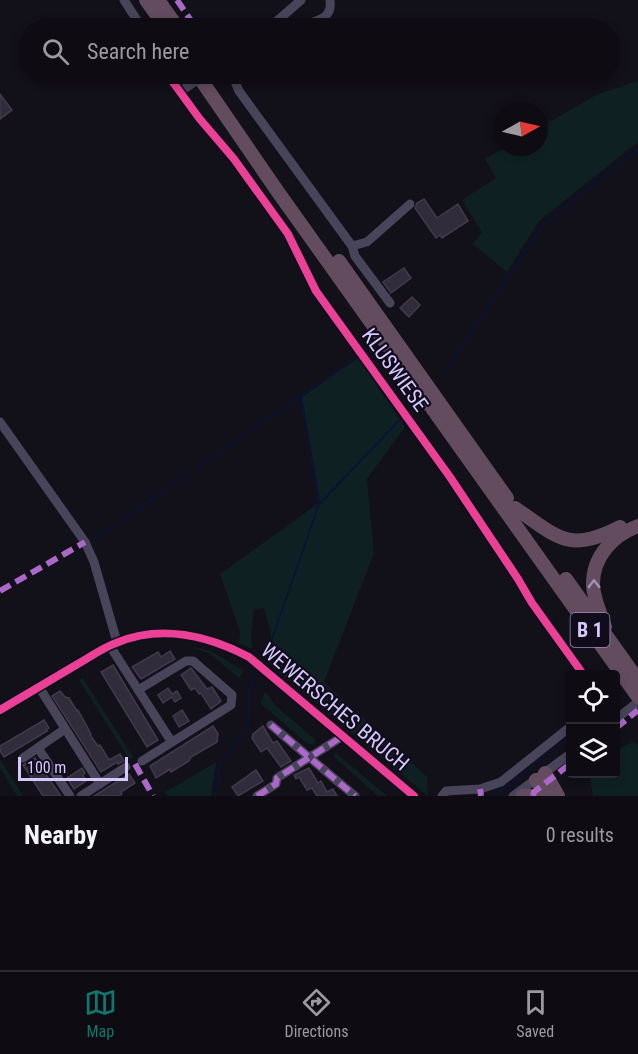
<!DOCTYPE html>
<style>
body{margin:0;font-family:"Roboto Condensed",sans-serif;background:#1c1a20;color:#f1f3f6}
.controls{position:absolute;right:18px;bottom:18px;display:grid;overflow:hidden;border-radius:6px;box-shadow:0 3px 9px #0003}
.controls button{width:54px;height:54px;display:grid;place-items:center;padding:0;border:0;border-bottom:2px solid #2e2c32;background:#0e0c12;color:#f1f3f6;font:30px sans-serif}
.compass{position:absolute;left:494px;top:102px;width:54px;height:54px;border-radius:50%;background:#0e0c12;box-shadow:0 3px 9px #0003;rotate:82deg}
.scale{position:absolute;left:18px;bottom:15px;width:110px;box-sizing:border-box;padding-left:6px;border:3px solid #d6c8fd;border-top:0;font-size:16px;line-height:21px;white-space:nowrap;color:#d6c8fd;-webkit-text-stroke:4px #110c1b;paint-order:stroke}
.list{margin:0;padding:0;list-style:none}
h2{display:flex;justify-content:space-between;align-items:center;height:78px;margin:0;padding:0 24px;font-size:26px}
h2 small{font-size:20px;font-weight:400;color:#9b9b9f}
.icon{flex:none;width:33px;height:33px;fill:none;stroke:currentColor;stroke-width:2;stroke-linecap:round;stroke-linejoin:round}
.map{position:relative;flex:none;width:638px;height:796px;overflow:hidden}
.search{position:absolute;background:#0e0c12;box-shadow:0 3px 9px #0003;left:18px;right:18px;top:18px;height:66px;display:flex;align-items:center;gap:15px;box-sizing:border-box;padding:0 21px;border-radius:33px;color:#9b9b9f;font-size:22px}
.sheet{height:174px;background:#0e0c12}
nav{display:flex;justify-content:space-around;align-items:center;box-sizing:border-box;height:84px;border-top:2px solid #2e2c32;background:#0e0c12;font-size:16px;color:#9b9b9f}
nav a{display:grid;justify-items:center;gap:3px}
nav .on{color:#0f766e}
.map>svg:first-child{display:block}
.green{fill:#0f2023}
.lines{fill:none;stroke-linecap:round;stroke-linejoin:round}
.stream{stroke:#0b1333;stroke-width:2}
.building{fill:#302c3b;stroke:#403a4c;stroke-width:1.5}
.minor{stroke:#484459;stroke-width:9}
.highway{stroke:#644c60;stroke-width:14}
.minor-bridge{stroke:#484459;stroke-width:9}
.quiet{stroke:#ac68c9;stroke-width:6;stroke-dasharray:12 6;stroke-linecap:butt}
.cycleway-casing{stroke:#110c1b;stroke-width:11}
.cycleway{stroke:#ea4096;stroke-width:8}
.oneway{stroke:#a390b6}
.labels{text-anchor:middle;stroke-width:4.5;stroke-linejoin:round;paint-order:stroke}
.shield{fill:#110c1b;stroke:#9b90b9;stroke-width:1.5}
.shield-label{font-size:20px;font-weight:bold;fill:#d6c8fd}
.street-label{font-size:21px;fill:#d6c8fd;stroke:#110c1b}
</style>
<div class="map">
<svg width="638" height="796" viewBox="0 0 638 796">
<rect width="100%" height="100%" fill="#121018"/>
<g class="green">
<polygon points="638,81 638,142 539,221 507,272 473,244 482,232 462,200 496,178 485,159 506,147 539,147 539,128 596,95"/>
<polygon points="358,358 405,427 367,479 374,553 324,682 427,777 428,796 269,664 271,634 264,608 254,609 251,634 252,649 239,643 240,632 220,574 320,502 302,397"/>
<polygon points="190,646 211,651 244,671 239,678 210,654"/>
<polygon points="83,678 133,757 129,759 79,680"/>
<polygon points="265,691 275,705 316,740 314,744 308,744 261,704"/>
<polygon points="633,742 638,745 638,796 593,796 590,780 595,774 616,774 616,750"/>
<polygon points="336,753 387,796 378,796 333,756 334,754"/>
<polygon points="0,759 23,796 17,796 0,768"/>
<polygon points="216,762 211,796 167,796 165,792"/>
</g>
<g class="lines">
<g class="stream">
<polyline points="445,373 543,225 638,149"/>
<polyline points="319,504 301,396 357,357"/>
<polyline points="90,542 301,396"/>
<polyline points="266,656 319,504 401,419"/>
<polyline points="215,796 220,763 248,727 249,690 256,674"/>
<polyline points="495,796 570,736"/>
</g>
</g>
<g class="building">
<polygon points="0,94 12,110 0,119"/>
<polygon points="424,199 437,218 458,204 468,221 442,238 440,235 436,238 415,208 417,203"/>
<polygon points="404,268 411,278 391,293 383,282"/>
<polygon points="412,297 420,305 409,317 400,308"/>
<polygon points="170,651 175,659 141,679 132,667 158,652 161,657"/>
<polygon points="113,665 158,740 147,747 101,672"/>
<polygon points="191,668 207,689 212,687 221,701 211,709 201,693 199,694 195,688 191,690 181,675"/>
<polygon points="168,688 172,694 177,691 181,698 175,702 172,697 163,703 158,695"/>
<polygon points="60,691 65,697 69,698 77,711 78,710 91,734 90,735 98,746 100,745 109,760 120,754 124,761 118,764 117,762 101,772 52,696"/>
<polygon points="182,710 189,721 179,727 173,716"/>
<polygon points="44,720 49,728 46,730 47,731 4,757 0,751 0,746"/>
<polygon points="213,726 218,734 217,742 191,757 189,761 171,772 170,769 156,778 150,766"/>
<polygon points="263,726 273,743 277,741 291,761 281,767 267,748 261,752 252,738 253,734"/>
<polygon points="35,758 47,776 61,796 43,796 23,765"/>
<polygon points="82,768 85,773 83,775 86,781 74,789 67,778"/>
<polygon points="309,768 318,783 321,781 327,792 333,789 337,796 317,796 312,788 307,790 299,777 296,779 294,775"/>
<polygon points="256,770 263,781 238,796 232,787"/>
<polygon points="129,774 135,783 121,792 122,794 119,796 94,796"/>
</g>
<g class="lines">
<g class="minor">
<polyline points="124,0 142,28"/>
<polyline points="269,28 301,0"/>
<path d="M298,28C313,20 333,22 330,0"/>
<polyline points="167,74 199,118 234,159 288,234 316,291 450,477 518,579 532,603 583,674"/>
<polyline points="238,74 234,79 239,91 352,246 355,256 390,303"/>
<polyline points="352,246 367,242 410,204"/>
<polyline points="0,422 85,542 94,562 117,642"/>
<polyline points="110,646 171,741"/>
<polyline points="39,687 100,784"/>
<polyline points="138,690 186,661 193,661 232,695 231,705 142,761"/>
<path d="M0,710C25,695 51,680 76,665C89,658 102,648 116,643C161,624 209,636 249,657L414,796"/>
<polyline points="616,719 638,702"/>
<polyline points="271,725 355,796"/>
<polyline points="38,748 70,796"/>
<polyline points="23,758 65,729"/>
<polyline points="81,796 126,767"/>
<polyline points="257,796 276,784 277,778 343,736"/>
<polyline points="442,796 446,791 480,789 501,782 570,727"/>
<polyline points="513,796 570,754"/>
</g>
<g class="highway">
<polyline points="146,0 166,28"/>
<polyline points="158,0 178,28"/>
<polyline points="197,74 278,192 638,697"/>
<polyline points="339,261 507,498"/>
<path d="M515,508C558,537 568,554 620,527"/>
<polyline points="566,579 638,680"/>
<path d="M605,627C601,614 594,600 593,586C592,557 613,535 638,526"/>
<polyline points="545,773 558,796"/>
<polyline points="536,780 548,796"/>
<polyline points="523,796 534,796"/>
</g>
<polyline class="minor-bridge" points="184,89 206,74"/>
<g class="quiet">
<polyline points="177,0 196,28"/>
<polyline points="223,74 234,79"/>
<polyline points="0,591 85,542"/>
<polyline points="271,725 355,796"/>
<polyline points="616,728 638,710"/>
<polyline points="135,764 153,796"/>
<polyline points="480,789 481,796"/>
<polyline points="257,796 276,784 277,778 343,736"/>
<polyline points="533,796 534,792 570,764"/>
</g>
<defs>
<g id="cycleway">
<polyline points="167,74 199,118 234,159 288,234 316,291 450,477 518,579 532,603 583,674"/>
<path d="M0,710C25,695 51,680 76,665C89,658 102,648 116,643C161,624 209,636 249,657L414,796"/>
</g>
</defs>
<use href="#cycleway" class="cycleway-casing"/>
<use href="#cycleway" class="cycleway"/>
</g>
<defs><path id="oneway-chevron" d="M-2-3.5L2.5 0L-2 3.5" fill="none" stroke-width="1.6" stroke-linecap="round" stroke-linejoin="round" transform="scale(1.5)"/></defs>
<use class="oneway" href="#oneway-chevron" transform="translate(594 584) rotate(-91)"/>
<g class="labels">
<rect class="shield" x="570.5" y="613" width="39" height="34" rx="4.5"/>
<g class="shield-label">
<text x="590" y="637">B 1</text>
</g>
<g class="street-label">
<text transform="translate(395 370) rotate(54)" y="7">KLUSWIESE</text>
<text transform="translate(335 707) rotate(40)" y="7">WEWERSCHES BRUCH</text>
</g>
</g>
</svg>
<div class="controls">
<button><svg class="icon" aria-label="locate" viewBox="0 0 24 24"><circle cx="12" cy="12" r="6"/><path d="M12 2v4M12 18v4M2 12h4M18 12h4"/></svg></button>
<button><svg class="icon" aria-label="layers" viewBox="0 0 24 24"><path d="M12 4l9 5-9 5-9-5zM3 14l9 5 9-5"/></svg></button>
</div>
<svg class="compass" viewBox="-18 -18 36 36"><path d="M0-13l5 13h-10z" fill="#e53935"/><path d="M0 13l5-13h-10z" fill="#9b9b9f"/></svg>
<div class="scale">100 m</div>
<div class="search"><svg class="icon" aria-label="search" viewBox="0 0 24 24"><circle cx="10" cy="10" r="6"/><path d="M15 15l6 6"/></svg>Search here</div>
</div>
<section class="sheet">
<h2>Nearby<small>0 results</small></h2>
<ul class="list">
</ul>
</section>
<nav>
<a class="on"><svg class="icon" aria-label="map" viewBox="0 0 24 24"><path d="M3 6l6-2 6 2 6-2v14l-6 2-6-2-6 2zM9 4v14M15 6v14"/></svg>Map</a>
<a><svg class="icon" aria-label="directions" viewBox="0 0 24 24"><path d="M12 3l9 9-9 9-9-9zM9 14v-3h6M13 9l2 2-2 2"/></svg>Directions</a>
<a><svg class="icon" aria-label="saved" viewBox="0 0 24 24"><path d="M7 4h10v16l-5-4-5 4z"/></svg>Saved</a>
</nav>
